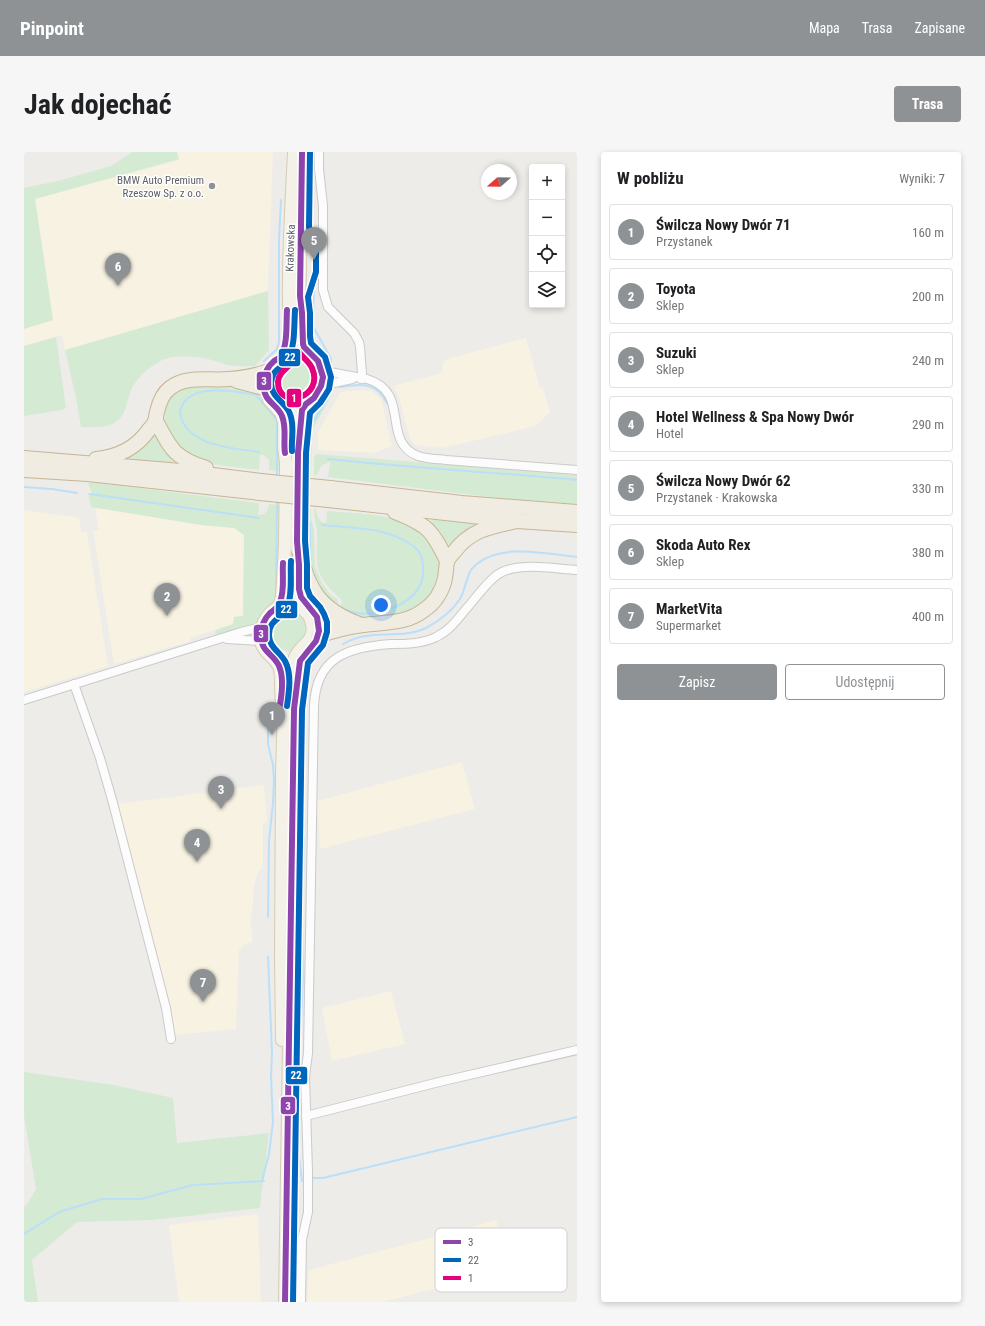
<!DOCTYPE html>
<html lang="pl">
<meta charset="utf-8">
<style>
body{margin:0;font-family:"Roboto Condensed",sans-serif;background:#f6f6f6;color:#202124}
.controls{position:absolute;right:12px;top:12px;display:grid;overflow:hidden;border-radius:4px;box-shadow:0 2px 6px #0003}
.controls button{width:36px;height:36px;display:grid;place-items:center;padding:0;border:0;border-bottom:1px solid #e0e0e0;background:#fff;color:#202124;font:20px sans-serif}
.compass{position:absolute;left:457px;top:12px;width:36px;height:36px;border-radius:50%;background:#fff;box-shadow:0 2px 6px #0003;rotate:250deg}
.you{position:absolute;left:357px;top:453px;width:14px;height:14px;margin:-10px;border:3px solid #fff;border-radius:50%;background:#1a73e8;box-shadow:0 0 0 6px #1a73e833}
.badge{display:grid;place-items:center;width:26px;height:26px;border-radius:50%;background:#8f9294;color:#fff;font-size:13px;font-weight:700}
.pin{position:absolute;translate:-50% -33px;filter:drop-shadow(0 1px 2px #0008)}
.pin::after{content:'';position:absolute;top:21px;width:14px;height:12px;background:inherit;clip-path:polygon(0 0,100% 0,50% 100%)}
.list{margin:0;padding:0;list-style:none}
h2{display:flex;justify-content:space-between;align-items:center;height:52px;margin:0;padding:0 16px;font-size:17px}
h2 small{font-size:13px;font-weight:400;color:#757577}
.list li{display:grid;grid-template-columns:26px 1fr auto;gap:12px;align-items:center;box-sizing:border-box;height:56px;margin:0 8px 8px;padding:0 8px;border:1px solid #e0e0e0;border-radius:4px}
.list b{display:block;font-size:15px;white-space:nowrap}
.list p{margin:0;font-size:13px;white-space:nowrap;color:#757577}
.list em{font-size:13px;font-style:normal;color:#757577}
.actions{display:flex;gap:8px;padding:12px 16px}
.actions a{flex:1;padding:9px 0;border:1px solid #8f9294;border-radius:4px;text-align:center;font-size:14px;color:#8f9294}
.actions .main{background:#8f9294;color:#fff}
.icon{flex:none;width:22px;height:22px;fill:none;stroke:currentColor;stroke-width:2;stroke-linecap:round;stroke-linejoin:round}
.map{position:relative;flex:none;width:553px;height:1150px;overflow:hidden;border-radius:4px}
header{display:flex;align-items:center;gap:24px;box-sizing:border-box;height:56px;padding:0 20px;background:#8f9294;color:#fff}
header strong{font-size:19px}
nav{display:flex;gap:22px;margin-inline-start:auto;font-size:14px}
.intro{display:flex;align-items:center;justify-content:space-between;box-sizing:border-box;height:96px;padding:0 24px}
h1{margin:0;font-size:28px}
.button{padding:10px 18px;border-radius:4px;background:#8f9294;color:#fff;font-size:14px;font-weight:700}
main{display:flex;gap:24px;padding:0 24px}
aside{flex:1;background:#fff;border-radius:4px;box-shadow:0 2px 6px #0003}
.map>svg:first-child{display:block}
.commercial{fill:#f7f2e1}
.green{fill:#d5ead3}
.lines{fill:none;stroke-linecap:round;stroke-linejoin:round}
.stream{stroke:#bbdff8;stroke-width:2}
.minor-casing{stroke:#cacaca;stroke-width:10}
.primary-casing{stroke:#d6ccb5;stroke-width:14}
.motorway-casing{stroke:#c5b694;stroke-width:16}
.minor{stroke:#fcfcfc;stroke-width:8}
.primary{stroke:#f3f1e8;stroke-width:12}
.motorway{stroke:#f0ece1;stroke-width:14}
.motorway-bridge-casing{stroke:#c5b694;stroke-width:16;stroke-linecap:butt}
.motorway-bridge{stroke:#f0ece1;stroke-width:14}
.bus-1-casing{stroke:#fff;stroke-width:9}
.bus-2-casing{stroke:#fff;stroke-width:9}
.bus-3-casing{stroke:#fff;stroke-width:9}
.bus-1{stroke:#8e44ad;stroke-width:6}
.bus-2{stroke:#0065bd;stroke-width:6}
.bus-3{stroke:#e5007d;stroke-width:6}
.poi-dot{fill:#8f9294;stroke:#fff;stroke-width:1.5}
.labels{text-anchor:middle;stroke-width:3;stroke-linejoin:round;paint-order:stroke}
.poi-label{font-size:11px;fill:#5d6166;stroke:#fff;text-anchor:end}
.street-label{font-size:11px;fill:#5d6166;stroke:#fff}
.key{fill:#fff;stroke:#ced0d1;stroke-width:1}
.key-label{font-size:11px;fill:#5d6166}
.line-badge{stroke:#fff;stroke-width:1.5}
.badge-label{font-size:11px;text-anchor:middle;font-weight:bold;fill:#fff}
</style>
<header>
<strong>Pinpoint</strong>
<nav><a>Mapa</a><a>Trasa</a><a>Zapisane</a></nav>
</header>
<div class="intro"><h1>Jak dojechać</h1><a class="button">Trasa</a></div>
<main>
<div class="map">
<svg width="553" height="1150" viewBox="0 0 553 1150">
<rect width="100%" height="100%" fill="#edece8"/>
<g class="commercial">
<polygon points="153,0 249,0 244,139 41,198 38,183 0,194 0,177 29,168 11,47 155,8"/>
<polygon points="502,186 516,236 519,236 526,260 512,274 419,296 391,293 386,287 374,242 369,234 418,221 418,216 419,210 423,207"/>
<polygon points="347,238 357,247 368,294 350,301 294,298 294,280 316,241 321,239"/>
<polygon points="71,355 177,373 210,376 220,383 219,464 209,472 166,486 167,489 90,512 69,379 75,378"/>
<polygon points="0,358 55,366 57,380 63,380 84,514 0,540"/>
<polygon points="438,610 451,657 296,697 293,649"/>
<polygon points="240,633 243,670 239,671 239,716 234,720 229,738 229,755 226,770 228,778 228,790 220,793 215,798 212,877 151,883 144,848 93,652"/>
<polygon points="367,839 381,892 308,909 298,856"/>
<polygon points="234,1062 237,1150 155,1150 145,1073"/>
<polygon points="473,1068 472,1121 359,1150 283,1150 285,1118"/>
</g>
<g class="green">
<polygon points="108,0 153,0 155,7 11,47 29,168 0,177 0,36 34,29 87,14"/>
<path d="M244,139L245,198L231,214C223,214 212,215 204,213C197,211 190,208 183,207C172,204 149,203 138,208C127,214 115,223 109,234C102,247 104,263 90,271C82,276 67,275 57,275L52,246L41,198Z"/>
<polygon points="32,185 42,256 38,258 0,264 0,194"/>
<path d="M269,208C275,208 279,210 283,215C294,230 276,238 270,248C255,246 247,231 257,219C261,215 265,212 269,208Z"/>
<polygon points="188,232 230,236 236,242 242,252 256,266 257,319 245,318 245,308 240,303 236,303 235,318 179,311 165,306 142,279 140,260 144,247 150,241 160,235"/>
<polygon points="310,234 309,240 288,279 287,323 279,322 281,262 282,258 300,239"/>
<polygon points="268,260 270,262 267,448 265,448"/>
<path d="M131,280L140,297L150,310L149,312L100,307C114,303 124,292 131,280Z"/>
<polygon points="292,302 553,323 553,352 491,348 304,325 306,311 305,310 298,313 292,324 290,323 290,304"/>
<path d="M67,330L235,351L234,363C241,363 244,359 245,352L257,353L253,446L251,449L233,471L225,475L194,483L191,482V479L192,478L209,472L210,465L219,464L220,383L210,376L177,373L67,355L64,341H68L64,332Z"/>
<polygon points="281,356 287,357 287,366 290,378 291,414 298,431 307,443 313,447 314,450 311,457 300,448 282,410"/>
<path d="M290,357H292C293,363 294,368 300,371L302,370L303,359C335,362 370,361 398,378C403,381 407,392 411,398C417,409 417,418 413,430C403,459 367,468 339,466C331,465 323,461 315,459L318,448C305,436 293,426 293,407C292,397 294,388 293,379C292,371 290,365 290,357Z"/>
<polygon points="407,367 453,372 438,380 425,395 418,382 407,370"/>
<path d="M265,459C277,460 287,472 281,484C278,490 270,496 265,500C253,497 245,485 252,473C255,468 261,464 265,459Z"/>
<polygon points="0,920 90,933 149,946 153,991 245,981 236,1056 128,1068 53,1070 8,1108 14,1150 0,1150 0,1054 2,1054 12,1037 0,964"/>
</g>
<g class="lines">
<g class="stream">
<polyline points="287,0 288,77 292,86"/>
<polyline points="287,77 292,76"/>
<polyline points="292,122 294,92"/>
<polyline points="290,128 289,174 307,207 307,212"/>
<polyline points="240,209 253,197 255,190 255,88 257,48"/>
<path d="M316,235C336,232 352,229 363,251"/>
<polyline points="232,243 249,263 253,269 253,325"/>
<path d="M232,243C216,240 182,234 167,244C161,247 158,253 156,259C159,294 209,296 235,300"/>
<path d="M304,307C387,316 470,320 553,328"/>
<polyline points="283,318 284,279 307,240"/>
<polyline points="0,335 28,337 53,341"/>
<polyline points="66,342 235,366"/>
<polyline points="286,371 286,402 288,419"/>
<path d="M298,373C327,376 362,375 386,392C395,397 399,405 399,415C402,443 373,458 349,461C339,463 330,461 322,458"/>
<polyline points="252,440 253,347"/>
<path d="M319,492C326,488 334,485 342,484C362,481 383,485 402,476C415,469 428,459 436,447C441,438 442,427 447,418C448,416 451,414 453,412C477,391 524,402 553,405"/>
<polyline points="280,538 279,626 280,678"/>
<polyline points="244,577 244,592 249,613 250,629 249,651 245,689 244,765"/>
<polyline points="275,915 279,826 278,770 280,684"/>
<polyline points="275,920 273,990 278,1029"/>
<polyline points="289,1026 299,1026 553,965"/>
<polyline points="238,1029 245,1002 249,970 247,925 248,901 244,805"/>
<polyline points="0,1082 35,1060 78,1047 117,1047 169,1033 240,1029"/>
</g>
<defs>
<g id="minor">
<polyline points="295,0 295,17 299,54 299,138 304,155 330,181 335,190 336,195 338,221 337,227"/>
<path d="M290,217L343,227C388,240 356,289 394,304C403,307 413,307 422,308L553,318"/>
<polyline points="297,234 328,227"/>
<polyline points="203,487 237,489"/>
<polyline points="50,532 76,606 89,651 142,856 147,887"/>
<polyline points="0,548 217,480 234,476 238,474"/>
<polyline points="265,916 281,917"/>
<polyline points="282,964 415,930 553,898"/>
<path d="M277,1150L278,1088L284,1060V1019L281,925L284,901L290,554C292,505 324,495 367,492C382,492 398,492 412,485C425,479 433,468 442,457C452,446 461,432 473,423C492,409 531,417 553,418"/>
</g>
<g id="primary">
<path d="M270,0C268,43 265,87 265,130C264,152 267,175 266,197C264,214 242,213 247,235C251,256 272,259 287,248C300,239 302,220 293,207C288,201 282,198 279,192L278,161L276,144"/>
<polyline points="275,152 276,117 278,0"/>
<polyline points="245,248 257,261 260,270 260,295 262,311 261,393 258,444 255,455"/>
<path d="M274,301C272,285 268,264 277,249"/>
<polyline points="273,397 274,301 276,294"/>
<polyline points="274,408 276,444 278,447 289,458"/>
<path d="M259,560C258,551 257,543 257,534C257,529 257,523 256,517C253,506 240,502 237,490C233,469 254,444 276,456C282,459 287,465 288,472C292,491 274,493 270,508C266,523 270,543 270,559C271,583 270,607 269,631C266,804 264,977 261,1150"/>
<polyline points="258,888 257,804 258,619 260,552"/>
</g>
<g id="motorway">
<polyline points="213,229 240,236"/>
<path d="M132,269C147,297 150,306 182,316"/>
<polyline points="0,306 157,319 237,329"/>
<path d="M72,307C93,305 111,297 124,279C126,276 130,273 131,269C132,267 132,263 133,260C135,251 138,242 146,236C163,223 185,229 205,227C217,226 230,224 242,220"/>
<polyline points="0,318 64,322 236,341"/>
<polyline points="306,336 438,351 553,360"/>
<polyline points="304,348 493,369 553,373"/>
<path d="M371,360C404,373 408,378 423,409"/>
<path d="M273,389C283,434 292,457 338,473"/>
<polyline points="295,470 320,472"/>
<path d="M294,484C308,479 324,475 339,473C360,470 383,472 400,458C411,451 419,438 421,426C422,421 422,415 423,410C424,407 427,403 430,400C447,377 467,375 493,369"/>
</g>
</defs>
<use href="#minor" class="minor-casing"/>
<use href="#primary" class="primary-casing"/>
<use href="#motorway" class="motorway-casing"/>
<use href="#minor" class="minor"/>
<use href="#primary" class="primary"/>
<use href="#motorway" class="motorway"/>
<defs>
<g id="motorway-bridge">
<polyline points="237,329 306,336"/>
<polyline points="236,341 304,348"/>
</g>
</defs>
<use href="#motorway-bridge" class="motorway-bridge-casing"/>
<use href="#motorway-bridge" class="motorway-bridge"/>
<defs>
<g id="bus-1">
<path d="M261,301C259,289 263,276 258,264C253,251 238,250 240,231C240,222 244,214 250,209C253,207 256,206 257,204C264,191 262,172 263,158"/>
<path d="M256,553C258,541 260,525 255,514C249,501 237,501 237,483C237,475 240,467 246,461C250,458 254,456 256,450C261,438 258,424 259,411"/>
<polyline points="261,1150 270,557 276,509 292,489 295,479 293,465 277,445 275,437 275,413 273,389 274,301 278,258 282,252 290,246 297,234 299,225 294,209 280,195 279,192 278,161 276,144 278,0"/>
</g>
<g id="bus-2">
<path d="M268,299C267,286 271,274 266,262C262,250 247,246 247,231C248,215 261,216 265,207C271,192 270,175 271,158"/>
<path d="M263,554C265,540 268,522 261,509C255,499 245,495 245,483C245,467 258,467 263,456C269,442 266,424 267,409"/>
<polyline points="269,1150 278,558 284,511 299,493 303,480 303,470 300,462 296,455 286,444 283,436 283,412 281,389 282,301 286,261 296,251 300,245 305,237 307,225 301,205 287,191 286,184 286,161 284,145 292,120 292,97 285,75 286,0"/>
</g>
<path id="bus-3" d="M274,199C278,205 285,209 288,216C301,246 254,259 254,230C254,218 271,214 274,199Z"/>
</defs>
<use href="#bus-1" class="bus-1-casing"/>
<use href="#bus-2" class="bus-2-casing"/>
<use href="#bus-3" class="bus-3-casing"/>
<use href="#bus-1" class="bus-1"/>
<use href="#bus-2" class="bus-2"/>
<use href="#bus-3" class="bus-3"/>
</g>
<circle class="poi-dot" cx="188" cy="34" r="4"/>
<g class="labels">
<g class="poi-label">
<text x="180" y="32">BMW Auto Premium<tspan x="180" dy="13">Rzeszow Sp. z o.o.</tspan></text>
</g>
<g class="street-label">
<text transform="translate(266 96) rotate(-88)" y="4">Krakowska</text>
</g>
</g>
<rect x="411" y="1076" width="132" height="64" rx="6" class="key"/>
<rect x="419" y="1088" width="18" height="4" fill="#8e44ad"/>
<rect x="419" y="1106" width="18" height="4" fill="#0065bd"/>
<rect x="419" y="1124" width="18" height="4" fill="#e5007d"/>
<g class="key-label">
<text x="444" y="1094">3</text>
<text x="444" y="1112">22</text>
<text x="444" y="1130">1</text>
</g>
<g class="line-badge">
<rect x="254" y="196" width="23" height="19" rx="4" fill="#0065bd"/>
<rect x="232" y="219" width="16" height="20" rx="4" fill="#8e44ad"/>
<rect x="262" y="236" width="16" height="20" rx="4" fill="#e5007d"/>
<rect x="251" y="448" width="23" height="19" rx="4" fill="#0065bd"/>
<rect x="229" y="472" width="16" height="19" rx="4" fill="#8e44ad"/>
<rect x="261" y="914" width="23" height="19" rx="4" fill="#0065bd"/>
<rect x="256" y="944" width="16" height="19" rx="4" fill="#8e44ad"/>
</g>
<g class="badge-label">
<text x="266" y="209">22</text>
<text x="240" y="233">3</text>
<text x="270" y="250">1</text>
<text x="262" y="461">22</text>
<text x="237" y="486">3</text>
<text x="272" y="927">22</text>
<text x="264" y="958">3</text>
</g>
</svg>
<div class="controls">
<button>+</button>
<button>−</button>
<button><svg class="icon" aria-label="locate" viewBox="0 0 24 24"><circle cx="12" cy="12" r="6"/><path d="M12 2v4M12 18v4M2 12h4M18 12h4"/></svg></button>
<button><svg class="icon" aria-label="layers" viewBox="0 0 24 24"><path d="M12 4l9 5-9 5-9-5zM3 14l9 5 9-5"/></svg></button>
</div>
<svg class="compass" viewBox="-18 -18 36 36"><path d="M0-13l5 13h-10z" fill="#e53935"/><path d="M0 13l5-13h-10z" fill="#757577"/></svg>
<div class="you"></div>
<div class="pin badge" style="left:248px;top:583px">1</div>
<div class="pin badge" style="left:143px;top:464px">2</div>
<div class="pin badge" style="left:197px;top:657px">3</div>
<div class="pin badge" style="left:173px;top:710px">4</div>
<div class="pin badge" style="left:290px;top:108px">5</div>
<div class="pin badge" style="left:94px;top:134px">6</div>
<div class="pin badge" style="left:179px;top:850px">7</div>
</div>
<aside>
<h2>W pobliżu<small>Wyniki: 7</small></h2>
<ul class="list">
<li><span class="badge">1</span><div><b>Świlcza Nowy Dwór 71</b><p>Przystanek</p></div><em>160 m</em></li>
<li><span class="badge">2</span><div><b>Toyota</b><p>Sklep</p></div><em>200 m</em></li>
<li><span class="badge">3</span><div><b>Suzuki</b><p>Sklep</p></div><em>240 m</em></li>
<li><span class="badge">4</span><div><b>Hotel Wellness &amp; Spa Nowy Dwór</b><p>Hotel</p></div><em>290 m</em></li>
<li><span class="badge">5</span><div><b>Świlcza Nowy Dwór 62</b><p>Przystanek · Krakowska</p></div><em>330 m</em></li>
<li><span class="badge">6</span><div><b>Skoda Auto Rex</b><p>Sklep</p></div><em>380 m</em></li>
<li><span class="badge">7</span><div><b>MarketVita</b><p>Supermarket</p></div><em>400 m</em></li>
</ul>
<div class="actions"><a class="main">Zapisz</a><a>Udostępnij</a></div>
</aside>
</main>
